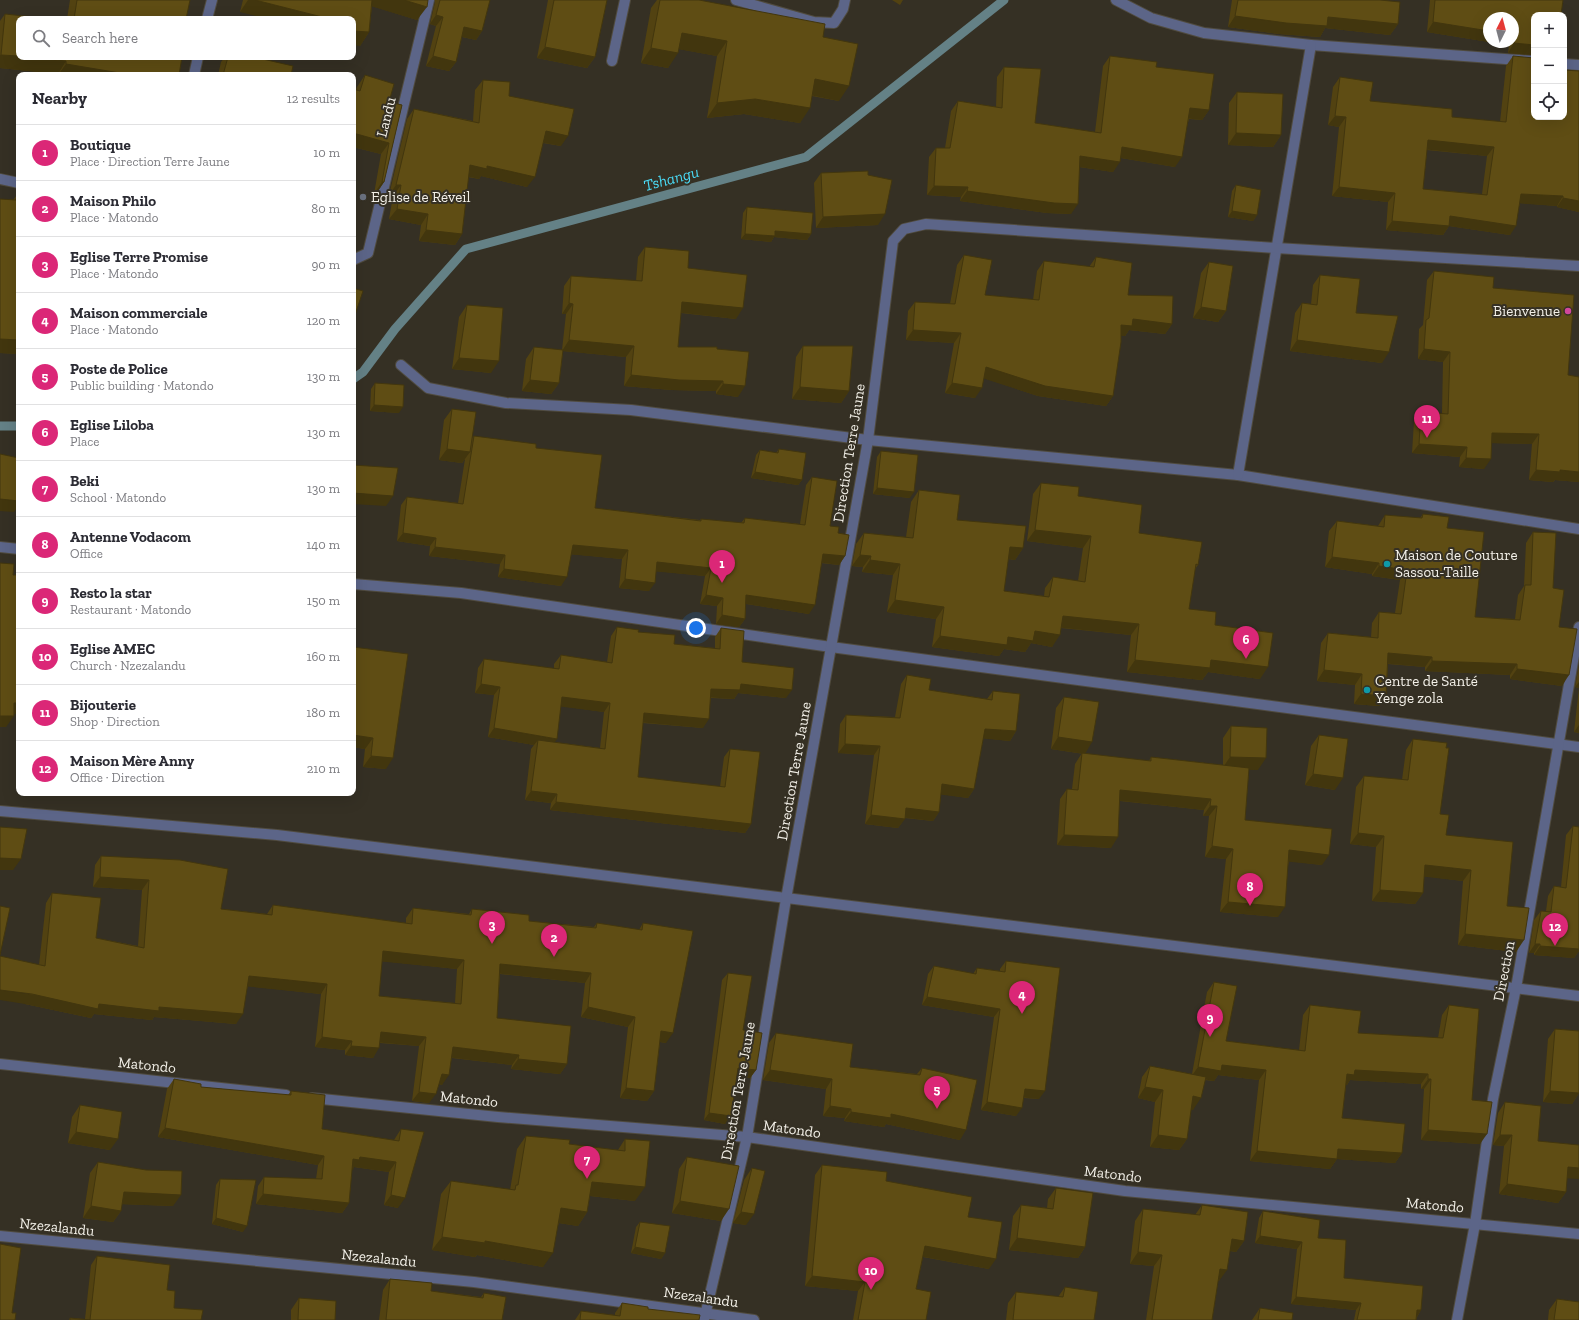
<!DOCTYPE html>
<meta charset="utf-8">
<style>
body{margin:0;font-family:"Zilla Slab",serif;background:#f2f2f3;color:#2b2b33}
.controls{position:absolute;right:12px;top:12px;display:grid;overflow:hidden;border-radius:8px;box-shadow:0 4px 16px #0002}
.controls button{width:36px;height:36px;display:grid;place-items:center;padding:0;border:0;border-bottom:1px solid #e1e1e2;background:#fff;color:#2b2b33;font:20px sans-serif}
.compass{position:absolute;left:1483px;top:12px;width:36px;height:36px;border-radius:50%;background:#fff;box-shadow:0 4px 16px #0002;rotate:6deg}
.you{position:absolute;left:696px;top:628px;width:14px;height:14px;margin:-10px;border:3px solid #fff;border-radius:50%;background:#1a73e8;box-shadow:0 0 0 6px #1a73e833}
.badge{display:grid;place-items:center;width:26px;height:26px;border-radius:50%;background:#db2777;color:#fff;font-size:13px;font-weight:700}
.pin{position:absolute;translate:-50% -33px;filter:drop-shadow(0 1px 2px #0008)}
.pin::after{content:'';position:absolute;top:21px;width:14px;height:12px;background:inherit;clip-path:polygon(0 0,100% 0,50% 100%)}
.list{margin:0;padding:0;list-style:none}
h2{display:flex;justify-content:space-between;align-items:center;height:52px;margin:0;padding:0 16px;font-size:17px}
h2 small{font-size:13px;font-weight:400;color:#7c7c81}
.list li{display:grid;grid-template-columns:26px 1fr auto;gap:12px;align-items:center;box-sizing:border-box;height:56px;padding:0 16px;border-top:1px solid #e1e1e2}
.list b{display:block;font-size:15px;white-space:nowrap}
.list p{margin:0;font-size:13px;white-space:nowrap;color:#7c7c81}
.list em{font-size:13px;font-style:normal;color:#7c7c81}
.icon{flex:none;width:22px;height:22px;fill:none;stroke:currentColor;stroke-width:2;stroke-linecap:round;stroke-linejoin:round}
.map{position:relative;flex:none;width:1579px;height:1320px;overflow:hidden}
.search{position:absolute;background:#fff;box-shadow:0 4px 16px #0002;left:16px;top:16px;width:340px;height:44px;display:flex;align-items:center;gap:10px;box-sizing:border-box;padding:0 14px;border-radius:8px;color:#7c7c81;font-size:15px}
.panel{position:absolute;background:#fff;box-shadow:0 4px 16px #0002;left:16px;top:72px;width:340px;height:724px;border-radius:8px}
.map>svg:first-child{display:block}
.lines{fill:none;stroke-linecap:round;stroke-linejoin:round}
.stream{stroke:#648186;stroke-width:9}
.minor-casing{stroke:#504b3f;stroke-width:12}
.minor{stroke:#5c6588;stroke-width:10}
.wall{fill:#524211;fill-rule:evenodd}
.shaded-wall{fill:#42360e}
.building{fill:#5f4d14;stroke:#42360e;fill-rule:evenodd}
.worship-dot{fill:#6b7280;stroke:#353024;stroke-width:1.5}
.hotel-dot{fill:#d1479c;stroke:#353024;stroke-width:1.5}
.culture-dot{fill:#0f9aa8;stroke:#353024;stroke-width:1.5}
.labels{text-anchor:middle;stroke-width:4;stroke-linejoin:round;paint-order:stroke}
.street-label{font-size:15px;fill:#f3f0e8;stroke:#353024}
.poi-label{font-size:15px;fill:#f3f0e8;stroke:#353024;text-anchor:start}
.water-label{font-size:16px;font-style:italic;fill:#4adcf8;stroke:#353024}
</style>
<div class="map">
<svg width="1579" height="1320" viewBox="0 0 1579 1320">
<rect width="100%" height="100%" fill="#353024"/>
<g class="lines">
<g class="stream">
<polyline points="353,379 363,372 395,329 466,249 806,157 1004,0"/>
<polyline points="0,426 19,426"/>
</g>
<defs>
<g id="minor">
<polyline points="736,0 814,22 834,23 843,9 845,0"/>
<polyline points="1116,0 1151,18 1204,33 1311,45 1534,61"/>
<polyline points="207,19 212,0"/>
<polyline points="612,61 625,0"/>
<polyline points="1564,64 1579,65"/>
<polyline points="194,75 198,57"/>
<polyline points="0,179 19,183"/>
<polyline points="353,260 368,253 429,0"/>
<polyline points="401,365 428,388 506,403 631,410 868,440 1238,475 1579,529"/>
<polyline points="1238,475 1311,45"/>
<polyline points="0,547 19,549"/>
<polyline points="353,584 461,593 831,647 1579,747"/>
<polyline points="0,811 277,835 1579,996"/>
<polyline points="0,1064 286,1095"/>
<polyline points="312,1098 498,1117 747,1137 1125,1191 1579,1234"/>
<polyline points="0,1236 474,1282 754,1320"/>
<polyline points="704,1320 747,1137 786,899 868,440 893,241 904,229 926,224 1276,248 1579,266"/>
<polyline points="1457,1320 1475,1224 1493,1099 1516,988 1579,627"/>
</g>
</defs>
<use href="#minor" class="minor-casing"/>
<use href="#minor" class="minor"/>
</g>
<g class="wall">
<polygon points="70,0 190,0 186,19 67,19"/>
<polygon points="243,0 428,0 417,20 372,6 369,32 360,46 353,19 240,12"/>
<polygon points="435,0 490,0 482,31 476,40 462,37 456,62 449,71 426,66 436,26 430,24 435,2"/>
<polygon points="548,0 607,0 595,57 587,68 537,58"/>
<polygon points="657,0 699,0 823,37 839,101 812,96 800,123 744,114 707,118 717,56 679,49 668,68 641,63 651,8"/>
<polygon points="892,0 903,0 900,5"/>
<polygon points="1232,0 1380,0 1398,24 1390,35 1325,28 1320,37 1279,34 1228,27"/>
<polygon points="1430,0 1563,0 1534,55 1508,53 1509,45 1491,42 1513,42 1513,18 1489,18 1489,42 1427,32"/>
<polygon points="5,14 182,57 179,75 57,75 58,74 0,68 0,21"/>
<polygon points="1110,56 1156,67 1209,110 1202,120 1189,119 1175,167 1121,158 1113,172 1079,167 1071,214 1047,213 960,201 961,197 927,195 929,157 936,148 945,148 951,111 958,101 996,107 997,77 1004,67 1035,123 1095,132 1103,66"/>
<path d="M1513,56L1534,117L1579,71V212L1557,207V206L1520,203L1510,235L1449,226L1443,235L1386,230L1388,202L1332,196L1339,127L1328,125L1333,87L1340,77L1370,101L1452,117L1500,122L1506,66ZM1427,150L1487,156L1482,194L1423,189Z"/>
<polygon points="225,57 254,57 291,75 218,75 221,62"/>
<polygon points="365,75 389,102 402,105 384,182 376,194 374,194 381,154 353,147 353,89 356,90 357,87"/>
<polygon points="483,80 509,96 561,146 543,143 527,187 481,176 479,179 468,177 462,234 455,245 419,241 421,225 389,219 393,196 389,195 407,119 414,109 473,121 475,90"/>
<polygon points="1237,92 1281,135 1273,147 1228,145 1229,103"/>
<polygon points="821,173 868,175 878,225 816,228 814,183"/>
<polygon points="1236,185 1257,215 1253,221 1228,217 1232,191"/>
<polygon points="17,195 19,195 19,354 0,353 0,199 13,200"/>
<polygon points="747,207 811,234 807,240 774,237 771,242 741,239 743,213"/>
<polygon points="645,247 688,268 736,319 681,313 678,347 717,349 738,397 716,394 716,391 672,390 624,386 626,357 563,351 559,383 551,394 522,391 526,359 534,347 562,350 566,314 562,314 564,286 571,276 636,281 638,257"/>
<polygon points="964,255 985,295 1033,300 1037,271 1044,261 1089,267 1096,257 1128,295 1172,324 1165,334 1129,330 1125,336 1121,335 1113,396 1106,406 1038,396 984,378 975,398 945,393 954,343 906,340 908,311 915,302 950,304 957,265"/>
<polygon points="1209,262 1226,311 1218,322 1193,318 1201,273"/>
<polygon points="1434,271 1493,288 1568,375 1579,377 1579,482 1555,480 1553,482 1529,480 1532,444 1492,443 1484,469 1459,467 1460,457 1412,453 1414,421 1421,412 1442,413 1443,362 1418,359 1419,329 1423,325 1427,280"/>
<polygon points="1320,275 1356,313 1382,363 1290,351 1295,313 1302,303 1311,304 1313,285"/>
<polygon points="467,305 491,373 452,369 459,317"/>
<polygon points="803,346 849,391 841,403 792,399 796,357"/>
<polygon points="375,383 399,413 370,411 371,389"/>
<polygon points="452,409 472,438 474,436 536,448 595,508 700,520 701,519 741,523 745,518 800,524 806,485 812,477 830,526 838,533 845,556 839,565 821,563 809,614 746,604 745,619 739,627 716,624 717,606 700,604 705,576 656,571 649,591 619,588 622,559 571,554 561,586 498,577 500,564 429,556 430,546 397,541 401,505 407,497 458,503 465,459 462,463 439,460 444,420"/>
<polygon points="779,449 802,480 798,485 751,478 756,455 760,450 776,453"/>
<polygon points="881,451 910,498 873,494 877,457"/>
<polygon points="1041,483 1078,496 1139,533 1198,565 1195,569 1189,609 1215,625 1260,679 1208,672 1202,680 1127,672 1131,635 1061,628 1052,647 1031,643 1025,652 1004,649 999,656 932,647 936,619 887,612 893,575 862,572 863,567 852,566 856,544 864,533 906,537 911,502 919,490 957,520 1023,548 1015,560 1008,559 1004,591 1044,596 1045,588 1053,577 1078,581 1083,548 1027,541 1033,494"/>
<polygon points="1423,514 1447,528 1475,617 1515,619 1518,595 1524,586 1526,543 1533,532 1553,588 1559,627 1562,686 1510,679 1510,675 1425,671 1425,667 1388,664 1386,696 1379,706 1354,704 1355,685 1317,681 1321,643 1328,633 1371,637 1372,623 1379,612 1395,613 1400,580 1372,576 1372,574 1325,567 1329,531 1337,521 1378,526 1385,515 1420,518"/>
<path d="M617,627L638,632L674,644L715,648V637L721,628L742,662L786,698L738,693L734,699L711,698L703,728L643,723L638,777L720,787L724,757L730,749L751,824L745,833L550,810L551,803L525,800L531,749L534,745L488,737L494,695L475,693L478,668L484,659L554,669V664L561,655L607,662L611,636ZM561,706L604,712L600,748L554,742Z"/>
<polygon points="353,647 386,769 363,767 365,749 353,747"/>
<polygon points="1579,665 1579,688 1575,687"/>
<polygon points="907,675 929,690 987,699 993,691 1016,731 1010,741 983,738 974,789 968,798 941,794 939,812 933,821 905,818 898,828 865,824 874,755 838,753 840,724 846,715 895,717 901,684"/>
<polygon points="1579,688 1579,733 1574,732"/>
<polygon points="1064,697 1085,754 1149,761 1151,757 1223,765 1223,738 1231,726 1258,770 1249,769 1245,820 1322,865 1289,861 1278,917 1220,912 1226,859 1205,857 1209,816 1203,816 1204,810 1120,801 1111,848 1057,845 1060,799 1067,789 1072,789 1075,764 1082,753 1084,754 1051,749 1056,708"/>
<polygon points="1319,735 1335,790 1305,785 1311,746"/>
<polygon points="1413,739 1446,835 1507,906 1516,952 1458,945 1463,881 1424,876 1423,893 1415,904 1372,901 1376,847 1350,844 1356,787 1364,776 1402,780 1406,750"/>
<polygon points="1573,826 1579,827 1579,951 1574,958 1534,955 1534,953 1529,953 1534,920 1541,911 1546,911 1548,896 1554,886 1561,887 1566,835"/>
<path d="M101,856L221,909L267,914L273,905L406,923V918L413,908L469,914L472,909L529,921L594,927L597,923L639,930L643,923L666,1043L660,1042L654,1091L647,1101L620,1098L628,1027L581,1017L585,983L500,974L497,1018L567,1064L560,1074L511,1069L512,1065L452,1058L442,1085L439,1084L429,1103L412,1101L419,1046L380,1043L373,1058L345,1055V1050L315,1047L321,994L248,986L236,1024L154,1017L152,1020L94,1014L91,1018L25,1004L39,965L46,903L52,893L96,938L138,946L142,890L93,887L95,865ZM382,961L457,969L455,1003L379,996Z"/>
<polygon points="1006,961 1039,1099 1024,1098 1016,1116 981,1110 994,1017 922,1005 928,974 934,966 973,974 977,968 1000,971 1000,969"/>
<polygon points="728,973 743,1030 756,1070 750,1078 737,1076 725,1124 704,1120 722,980"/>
<polygon points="1214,982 1226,1041 1299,1050 1303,1015 1310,1005 1358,1033 1438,1038 1442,1015 1449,1005 1472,1100 1480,1144 1421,1140 1424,1089 1421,1089 1421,1084 1350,1080 1347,1085 1346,1085 1342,1118 1402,1153 1395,1163 1337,1159 1330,1169 1250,1161 1259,1080 1218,1075 1214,1081 1205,1080 1193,1110 1191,1109 1187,1139 1179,1150 1150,1147 1155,1102 1138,1098 1142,1077 1150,1066 1192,1074 1207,992"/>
<polygon points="1555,1029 1579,1031 1579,1093 1572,1104 1543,1102 1548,1039"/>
<polygon points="776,1033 850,1067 917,1074 922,1068 960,1140 886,1124 884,1127 844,1121 845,1118 823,1116 826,1089 763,1080 769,1043"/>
<polygon points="174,1079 201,1087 288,1095 291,1091 322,1129 394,1140 401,1129 398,1208 384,1205 389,1172 354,1167 352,1170 349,1203 342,1213 256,1204 258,1186 264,1177 316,1179 318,1165 158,1137 167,1089"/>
<polygon points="1505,1102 1538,1141 1567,1178 1566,1192 1558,1203 1499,1194 1504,1146 1493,1145 1498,1113"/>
<polygon points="80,1105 110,1150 68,1143 72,1117"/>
<polygon points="526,1136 569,1144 618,1150 625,1139 635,1201 590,1196 587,1212 578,1226 559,1223 543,1267 477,1255 475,1257 432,1250 441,1194 451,1181 510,1190 517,1149"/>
<polygon points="687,1157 721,1221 672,1213 679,1169"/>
<polygon points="98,1162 173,1206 122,1204 121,1211 113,1222 83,1218 90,1173"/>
<polygon points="822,1165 886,1181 968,1217 989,1269 923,1257 916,1289 926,1320 853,1320 858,1291 805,1286 815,1175"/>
<polygon points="752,1168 746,1225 733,1223 744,1180"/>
<polygon points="220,1179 243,1232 212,1224 216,1185"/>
<polygon points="1056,1188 1085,1247 1078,1258 1009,1250 1013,1216 1021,1205 1047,1208 1048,1199"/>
<polygon points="1202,1205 1244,1241 1236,1252 1230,1251 1219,1281 1218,1281 1212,1320 1146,1320 1154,1266 1130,1264 1135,1221 1143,1209 1195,1215"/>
<polygon points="1263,1211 1318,1238 1344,1278 1421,1310 1417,1317 1416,1320 1354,1320 1356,1310 1291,1304 1297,1249 1255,1243 1259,1218"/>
<polygon points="640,1222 665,1253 661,1259 631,1253 636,1227"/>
<polygon points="97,1256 167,1290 174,1308 201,1320 69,1320 70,1318 85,1319 91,1265"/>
<polygon points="390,1279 431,1291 481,1297 484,1293 502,1320 379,1320 383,1290"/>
<polygon points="1065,1287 1094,1320 1006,1320 1008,1303 1016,1292 1058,1297"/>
<polygon points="299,1298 335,1320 291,1320 291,1310"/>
<polygon points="1557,1299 1579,1320 1548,1320 1549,1310"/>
<polygon points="622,1303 648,1309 699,1320 575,1320 581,1311 615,1315 615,1313"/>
<polygon points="1260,1308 1292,1320 1252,1320"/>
</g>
<g class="shaded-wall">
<polygon points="248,0 255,0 330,19 268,19 240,12"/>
<polygon points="366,0 404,0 427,7 417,20 364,4"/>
<polygon points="436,15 443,17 436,26 430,24"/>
<polygon points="1235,16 1328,17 1398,24 1390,35 1325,28 1320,37 1279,34 1228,27"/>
<polygon points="1433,22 1489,31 1489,42 1427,32"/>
<polygon points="464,27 482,31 476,40 458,36"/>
<polygon points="353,31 369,32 360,46 353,45"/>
<polygon points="682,33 727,41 717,56 672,48"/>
<polygon points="1491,42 1511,42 1509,45"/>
<polygon points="1514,43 1534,45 1534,55 1508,53"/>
<polygon points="545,47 595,57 587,68 537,58"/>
<polygon points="651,48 678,53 668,68 641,63"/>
<polygon points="0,55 1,55 19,56 19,57 66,61 58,74 0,68"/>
<polygon points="433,56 456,62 449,71 426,66"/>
<polygon points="66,64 126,74 125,75 58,75"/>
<polygon points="815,79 849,86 839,101 805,94"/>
<polygon points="755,99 810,108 800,123 744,114 707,118 717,103"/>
<polygon points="1190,108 1209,110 1202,120 1184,118"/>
<polygon points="1335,116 1346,117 1339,127 1328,125"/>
<polygon points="546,131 568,136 561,146 539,142"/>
<polygon points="353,133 389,143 381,154 353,147"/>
<polygon points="1236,133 1281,135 1273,147 1228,145"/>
<polygon points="1428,140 1494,147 1487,156 1422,149"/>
<polygon points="1122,147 1182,157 1175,167 1115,157"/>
<polygon points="1080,156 1120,162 1113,172 1073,166"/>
<polygon points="470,165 487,166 535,177 527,187 481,176 479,179 462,175"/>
<polygon points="382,182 384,182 376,194 374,194"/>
<polygon points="396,185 401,185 393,196 389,195"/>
<polygon points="934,186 968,187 961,197 927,195"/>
<polygon points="1339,187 1395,193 1388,202 1332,196"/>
<polygon points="967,191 1078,204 1071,214 1047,213 960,201"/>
<polygon points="1521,194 1563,196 1557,206 1515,203"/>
<polygon points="1563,198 1579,201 1579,212 1557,207"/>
<polygon points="397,209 428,214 421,225 389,219"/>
<polygon points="1232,211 1257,215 1253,221 1228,217"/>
<polygon points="885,214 878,225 816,228 823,217"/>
<polygon points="1450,216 1516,226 1510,235 1449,226 1443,235 1386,230 1392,221"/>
<polygon points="426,230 462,234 455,245 419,241"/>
<polygon points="775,231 811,234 807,240 774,237 771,242 741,239 745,234"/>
<polygon points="682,302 743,308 736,319 675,312"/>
<polygon points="569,303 573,304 566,314 562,314"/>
<polygon points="1201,307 1226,311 1218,322 1193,318"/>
<polygon points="1133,319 1172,324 1165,334 1129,330 1125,336 1114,335 1121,325"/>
<polygon points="913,330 961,333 954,343 906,340"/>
<polygon points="0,339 19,340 19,354 0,353"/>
<polygon points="569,340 634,346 626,357 562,351"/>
<polygon points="1297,340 1389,352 1382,363 1290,351"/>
<polygon points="1424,349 1450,352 1443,362 1418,359"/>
<polygon points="459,358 499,361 491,373 452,369"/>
<polygon points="986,367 1113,396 1106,406 1038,396 979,377"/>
<polygon points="631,375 723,381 716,391 672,390 624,386"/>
<polygon points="530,380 559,383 551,394 522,391"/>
<polygon points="952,383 982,388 975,398 945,393"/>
<polygon points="723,384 745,386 738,397 716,394"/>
<polygon points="800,387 849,391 841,403 792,399"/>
<polygon points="374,405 403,407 399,413 370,411"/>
<polygon points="1492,433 1539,434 1532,444 1485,443"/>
<polygon points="1419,444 1467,447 1460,457 1412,453"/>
<polygon points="447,449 470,452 462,463 439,460"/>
<polygon points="1466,458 1491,459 1484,469 1459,467"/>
<polygon points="1536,470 1560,470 1579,472 1579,482 1555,480 1553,482 1529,480"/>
<polygon points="755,472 802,480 798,485 751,478"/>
<polygon points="877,488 914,492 910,498 873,494"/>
<polygon points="353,493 393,496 386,506 353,504"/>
<polygon points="0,499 19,501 19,505 14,512 0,511"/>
<polygon points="1035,530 1091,536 1083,548 1027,541"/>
<polygon points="403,533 436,538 430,546 397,541"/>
<polygon points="573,545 628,550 622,559 567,554"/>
<polygon points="435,547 505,555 500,564 429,556"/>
<polygon points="1010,547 1023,548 1015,560 1002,558"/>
<polygon points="823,554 845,556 839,565 817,562"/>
<polygon points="860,555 871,556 863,567 852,566"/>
<polygon points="1332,557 1379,563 1372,574 1325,567"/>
<polygon points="870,560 900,564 893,575 862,572"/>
<polygon points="657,562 711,568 705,576 651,571"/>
<polygon points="1379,566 1407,570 1400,580 1372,576"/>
<polygon points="504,569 567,577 561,586 498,577"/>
<polygon points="625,579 655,583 649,591 619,588"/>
<polygon points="706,595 723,598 717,606 700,604"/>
<polygon points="746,595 815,605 809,614 741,603"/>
<polygon points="895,600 944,607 936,619 887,612"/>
<polygon points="722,615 745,619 739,627 716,624"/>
<polygon points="1063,616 1139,624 1131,635 1055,627"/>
<polygon points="1035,631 1060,635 1052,647 1031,643 1025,652 1004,649 999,656 932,647 940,636 1008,637"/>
<polygon points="1388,653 1432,657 1425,667 1381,663"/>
<polygon points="1135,660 1211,660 1268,667 1260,679 1208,672 1202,680 1127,672"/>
<polygon points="1432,661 1517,664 1510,675 1425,671"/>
<polygon points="1517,669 1569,675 1562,686 1510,679"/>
<polygon points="1324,670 1362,674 1355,685 1317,681"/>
<polygon points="1579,682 1579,688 1575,687"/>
<polygon points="481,684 500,687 494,695 475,693"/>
<polygon points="741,684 792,690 786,698 738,693 734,699 705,697 711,689"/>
<polygon points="1361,694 1386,696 1379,706 1354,704"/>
<polygon points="562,697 610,703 604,712 556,706"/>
<polygon points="14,703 19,703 19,714 6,714"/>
<polygon points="644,713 709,719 703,728 638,722"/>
<polygon points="0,716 14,716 6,727 0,727"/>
<polygon points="1579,725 1579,733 1574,732"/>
<polygon points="494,728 557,739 551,747 538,740 534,745 488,737"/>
<polygon points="985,729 1016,731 1010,741 978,738"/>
<polygon points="353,735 373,738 365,749 353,747"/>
<polygon points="1058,737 1092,742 1085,754 1051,749"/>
<polygon points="845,744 880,746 874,755 838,753"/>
<polygon points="371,756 393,758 386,769 363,767"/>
<polygon points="1230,757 1266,758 1258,770 1222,769"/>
<polygon points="1313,774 1343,778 1335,790 1305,785"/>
<polygon points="942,784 974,789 968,798 936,794"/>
<polygon points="1120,790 1211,799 1204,810 1113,800"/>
<polygon points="531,791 557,794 551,803 525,800"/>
<polygon points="556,802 751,824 745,833 550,810"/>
<polygon points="1210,806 1217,806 1209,816 1203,816"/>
<polygon points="906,808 939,812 933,821 900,817"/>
<polygon points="871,815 905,819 898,828 865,824"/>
<polygon points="1358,833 1384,836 1376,847 1350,844"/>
<polygon points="1064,835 1118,837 1111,848 1057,845"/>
<polygon points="1212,846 1233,849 1226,859 1205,857"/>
<polygon points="1289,850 1329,855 1322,865 1282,861"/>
<polygon points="0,858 21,859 13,870 0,870"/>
<polygon points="1425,865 1471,870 1463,881 1418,876"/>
<polygon points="100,877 149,880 142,890 93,887"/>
<polygon points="1380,890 1423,893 1415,904 1372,901"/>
<polygon points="1228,902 1285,907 1278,917 1220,912"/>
<polygon points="1465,934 1524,940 1516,952 1458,945"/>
<polygon points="1535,944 1540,944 1534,953 1529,953"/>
<polygon points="1540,946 1579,949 1579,951 1574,958 1534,955"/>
<polygon points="383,951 464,960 457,969 377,961"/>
<polygon points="500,964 591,973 585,983 494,973"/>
<polygon points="249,976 327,984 321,994 243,986"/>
<polygon points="0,990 99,1004 159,1007 243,1014 236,1024 154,1017 152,1020 94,1014 91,1018 25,1004 0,1000"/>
<polygon points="927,997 1000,1009 994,1017 922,1005"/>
<polygon points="588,1007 635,1017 628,1027 581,1017"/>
<polygon points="661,1031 673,1033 666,1043 654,1041"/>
<polygon points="381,1032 426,1037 419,1046 374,1042"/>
<polygon points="322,1037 352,1041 345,1050 315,1047"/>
<polygon points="351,1046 379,1048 373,1058 345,1055"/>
<polygon points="453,1047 519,1055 512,1065 446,1057"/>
<polygon points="518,1059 567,1064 560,1074 511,1069"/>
<polygon points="1222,1065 1266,1070 1259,1080 1218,1075 1214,1081 1191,1077 1198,1067"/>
<polygon points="738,1068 756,1070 750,1078 733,1075"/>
<polygon points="770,1070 832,1079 826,1089 763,1080"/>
<polygon points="1355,1070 1428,1074 1421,1084 1350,1080 1347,1085 1340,1084 1347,1074"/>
<polygon points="442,1074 449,1075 442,1085 435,1083"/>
<polygon points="1428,1079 1431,1079 1424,1089 1421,1089"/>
<polygon points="1145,1087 1163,1090 1155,1102 1138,1098"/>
<polygon points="626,1088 654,1091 647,1101 620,1098"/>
<polygon points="1025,1089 1045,1091 1039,1099 1019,1097"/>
<polygon points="1550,1091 1579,1093 1572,1104 1543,1102"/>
<polygon points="419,1092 436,1094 429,1103 412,1101"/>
<polygon points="1193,1096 1201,1098 1193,1110 1185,1108"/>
<polygon points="987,1102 1022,1108 1016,1116 981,1110"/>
<polygon points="830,1106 851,1109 845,1118 823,1116"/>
<polygon points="851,1112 891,1114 966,1130 960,1140 886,1124 884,1127 844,1121"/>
<polygon points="709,1113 731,1116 725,1124 704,1120"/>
<polygon points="165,1128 324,1156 318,1165 158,1137"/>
<polygon points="1428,1130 1487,1134 1480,1144 1421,1140"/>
<polygon points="76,1132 118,1139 110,1150 68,1143"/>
<polygon points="1158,1135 1187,1139 1179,1150 1150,1147"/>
<polygon points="1500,1135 1512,1135 1504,1146 1493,1145"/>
<polygon points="1338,1149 1402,1153 1395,1163 1337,1159 1330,1169 1250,1161 1257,1151"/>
<polygon points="360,1157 396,1162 389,1172 354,1167 353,1170 346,1169 353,1159"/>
<polygon points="1568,1167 1579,1168 1579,1179 1561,1178"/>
<polygon points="592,1182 645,1187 635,1201 582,1195"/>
<polygon points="1507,1184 1566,1192 1558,1203 1499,1194"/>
<polygon points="124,1192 181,1195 173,1206 116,1204"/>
<polygon points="263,1194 349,1203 342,1213 256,1204"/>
<polygon points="391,1195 405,1198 398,1208 384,1205"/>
<polygon points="680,1201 729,1209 721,1221 672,1213"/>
<polygon points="91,1206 121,1211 113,1222 83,1218"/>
<polygon points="561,1208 587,1212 578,1226 552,1222"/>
<polygon points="741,1212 754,1214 746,1225 733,1223"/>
<polygon points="216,1218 247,1226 243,1232 212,1224"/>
<polygon points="1260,1236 1302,1242 1297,1249 1255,1243"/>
<polygon points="442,1237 485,1241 553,1253 543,1267 477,1255 475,1257 432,1250"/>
<polygon points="1017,1238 1085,1247 1078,1258 1009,1250"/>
<polygon points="1232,1239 1244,1241 1236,1252 1224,1250"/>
<polygon points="925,1246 996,1259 989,1269 919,1256"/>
<polygon points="635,1247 665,1253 661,1259 631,1253"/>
<polygon points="1138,1252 1162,1255 1154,1266 1130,1264"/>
<polygon points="1220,1269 1227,1270 1219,1281 1212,1280"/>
<polygon points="812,1276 865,1282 858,1291 805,1286"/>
<polygon points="1296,1297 1361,1303 1356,1310 1291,1304"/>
<polygon points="1417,1310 1421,1310 1417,1317"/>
</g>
<g class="building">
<polygon points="77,0 190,0 186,19 74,19"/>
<polygon points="255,0 372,0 369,32 353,31 353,19 330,19"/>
<polygon points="404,0 428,0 427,7"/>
<polygon points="440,0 490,0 482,31 464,27 456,62 433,56 443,17 436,15"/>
<polygon points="554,0 607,0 595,57 545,47"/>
<polygon points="660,0 699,0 825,24 823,37 858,44 849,86 815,79 810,108 755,99 717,103 727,41 682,33 678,53 651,48"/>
<polygon points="1238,0 1380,0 1400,2 1398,24 1328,17 1327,26 1286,23 1235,16"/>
<polygon points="1435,0 1563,0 1561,15 1534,15 1534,45 1514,43 1515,35 1513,35 1513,18 1489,18 1489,31 1433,22"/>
<polygon points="5,14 53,19 19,19 19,56 1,55"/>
<polygon points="1110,56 1157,62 1156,67 1214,74 1209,110 1190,108 1182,157 1122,147 1120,162 1080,156 1078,204 1054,203 967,191 968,187 934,186 936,148 950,148 958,101 1002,108 1004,67 1041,69 1035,123 1101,133"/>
<path d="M1513,56L1534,58V117H1564V70L1579,71V201L1563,198V196L1521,194L1516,226L1450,216L1449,226L1392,221L1395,193L1339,187L1346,117L1335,116L1340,77L1373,82L1370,101L1452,109V117L1506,122ZM1428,140L1494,147L1487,195L1423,189Z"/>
<polygon points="24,57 182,57 179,75 126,75 126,74 66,64 66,61"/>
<polygon points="228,57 254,57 293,66 291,75 223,75"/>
<polygon points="365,75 394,84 389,102 402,105 384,182 382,182 389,143 353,133 353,89 360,91"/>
<polygon points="483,80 510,82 509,96 574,109 568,136 546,131 535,177 487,166 487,169 470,165 462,234 426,230 428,214 397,209 401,185 396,185 414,109 479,123"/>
<polygon points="1237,92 1283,94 1281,135 1236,133"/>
<polygon points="868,171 868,175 892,180 885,214 823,217 821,173"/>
<polygon points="1236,185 1261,190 1257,215 1232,211"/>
<polygon points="17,195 19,195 19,340 0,339 0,199 16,200"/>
<polygon points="747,207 813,213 811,234 775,231 775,236 745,234"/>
<polygon points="645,247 689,251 688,268 747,275 743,308 682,302 678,347 717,347 717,349 749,352 745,386 723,384 723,381 679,380 631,375 634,346 569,340 573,304 569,303 571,276 642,281"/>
<polygon points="964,255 992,260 985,295 1039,300 1044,261 1094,267 1096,257 1132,263 1128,295 1173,296 1172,324 1133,319 1132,326 1121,325 1121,342 1113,396 1045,386 986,367 982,388 952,383 961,333 913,330 915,302 955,304"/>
<polygon points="1209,262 1233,266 1226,311 1201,307"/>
<polygon points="1434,271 1494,277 1493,288 1574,295 1568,375 1579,377 1579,472 1560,470 1560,472 1536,470 1539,434 1492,433 1491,459 1466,458 1467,447 1419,444 1421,412 1448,414 1450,352 1424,349 1426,320 1429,318"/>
<polygon points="1320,275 1360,279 1356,313 1398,316 1389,352 1297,340 1302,303 1317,305"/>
<polygon points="353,288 363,291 353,321"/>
<polygon points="467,305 503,308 499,361 459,358"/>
<polygon points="803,346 853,346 849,391 800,387"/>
<polygon points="534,347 563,350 559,383 530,380"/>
<polygon points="375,383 404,385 403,407 374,405"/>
<polygon points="452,409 476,412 470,452 447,449"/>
<polygon points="474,436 536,444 536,448 602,455 595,508 701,521 701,519 744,523 745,518 805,525 812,477 837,481 830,526 839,527 838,533 849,535 845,556 823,554 815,605 746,595 745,619 722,615 723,598 706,595 711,568 657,562 655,583 625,579 628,550 573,545 567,577 504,569 505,555 435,547 436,538 403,533 407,497 463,504"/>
<polygon points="779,449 806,453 802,480 755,472 760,450 778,453"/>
<polygon points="881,451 918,455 914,492 877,488"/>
<polygon points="0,454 19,458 19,501 0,499"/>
<polygon points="353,465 398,468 393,496 353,493"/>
<polygon points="1041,483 1079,487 1078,496 1142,505 1139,533 1202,542 1198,565 1196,564 1189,609 1216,612 1215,625 1273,633 1268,667 1211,660 1210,668 1135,660 1139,624 1063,616 1060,635 1035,631 1033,641 1008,637 1007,645 940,636 944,607 895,600 900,564 870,560 871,556 860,555 864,533 913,538 919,490 960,495 957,520 1026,526 1023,548 1010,547 1004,591 1049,597 1053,577 1085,582 1091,536 1035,530"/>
<polygon points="1423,514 1449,517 1447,528 1484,532 1475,617 1520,620 1525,585 1531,585 1533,532 1556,533 1553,588 1564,590 1559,627 1577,629 1569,675 1517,669 1517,664 1432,661 1432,657 1388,653 1386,696 1361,694 1362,674 1324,670 1328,633 1378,638 1379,612 1401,614 1407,570 1379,566 1379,563 1332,557 1337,521 1384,527 1385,515 1422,518"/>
<polygon points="0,563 14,564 13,575 19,575 19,703 14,703 14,716 0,716"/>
<polygon points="617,627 639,630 638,632 675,635 674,644 720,649 721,628 744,631 742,662 794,668 792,690 741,684 740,690 711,689 709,719 644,713 638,777 725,787 730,749 760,752 751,824 556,802 557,794 531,791 538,740 605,749 610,703 562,697 557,739 494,728 500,687 481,684 484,659 559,669 561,655 612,663"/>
<polygon points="353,647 408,654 393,758 371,756 373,738 353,735"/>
<polygon points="907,675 931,679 929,690 992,700 993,691 1020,694 1016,731 985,729 974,789 942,784 939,812 906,808 905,819 871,815 880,746 845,744 846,715 900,718"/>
<polygon points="1064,697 1099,702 1092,742 1058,737"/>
<polygon points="1231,726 1267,728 1266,758 1230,757"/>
<polygon points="1319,735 1348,739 1343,778 1313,774"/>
<polygon points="1413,739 1447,743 1446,748 1449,748 1440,814 1449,815 1446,835 1513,842 1507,906 1529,908 1524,940 1465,934 1471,870 1425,865 1423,893 1380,890 1384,836 1358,833 1364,776 1408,780"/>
<polygon points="1082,753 1151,761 1151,757 1249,768 1245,820 1332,829 1329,855 1289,850 1285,907 1228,902 1233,849 1212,846 1217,806 1210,806 1211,799 1120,790 1118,837 1064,835 1067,789 1078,790"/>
<polygon points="1573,826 1579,827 1579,949 1540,946 1540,944 1535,944 1541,911 1551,912 1554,886 1566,888"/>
<polygon points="0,827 27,829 21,859 0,858"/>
<path d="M101,856L180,860L228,869L221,909L272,915L273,905L412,924L413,908L471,915L472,909L529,915V921L596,928L597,923L642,930L643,923L693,931L673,1033L661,1031L654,1091L626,1088L635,1017L588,1007L591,973L500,964L497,1018L571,1026L567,1064L518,1059L519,1055L453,1047L449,1075L442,1074L436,1094L419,1092L426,1037L381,1032L379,1048L351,1046L352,1041L322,1037L327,984L249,976L243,1014L159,1007V1011L99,1004L98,1009L32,994L0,990V956L45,966L52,893L101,898L96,938L144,948L149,880L100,877ZM383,951L464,960L461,1004L379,996Z"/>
<polygon points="0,906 10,908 0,955"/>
<polygon points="1006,961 1060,968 1045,1091 1025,1089 1022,1108 987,1102 1000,1009 927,997 934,966 976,974 977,968 1005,972"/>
<polygon points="728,973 752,976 743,1030 762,1033 756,1070 738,1068 731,1116 709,1113"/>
<polygon points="1214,982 1237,986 1226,1041 1305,1051 1310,1005 1361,1011 1358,1033 1443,1038 1449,1005 1479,1009 1472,1100 1492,1102 1487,1134 1428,1130 1431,1079 1428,1079 1428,1074 1355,1070 1354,1075 1347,1074 1342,1118 1405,1124 1402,1153 1338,1149 1337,1159 1257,1151 1266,1070 1222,1065 1221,1071 1198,1067"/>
<polygon points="1555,1029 1579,1031 1579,1093 1550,1091"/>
<polygon points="776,1033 853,1044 850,1067 920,1075 922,1068 977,1080 966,1130 891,1114 891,1118 851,1112 851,1109 830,1106 832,1079 770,1070"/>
<polygon points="1150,1066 1206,1077 1201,1098 1193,1096 1187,1139 1158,1135 1163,1090 1145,1087"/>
<polygon points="174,1079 201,1084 201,1087 291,1095 291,1091 325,1095 322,1129 399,1141 401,1129 424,1132 405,1198 391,1195 396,1162 360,1157 359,1160 353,1159 349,1203 263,1194 264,1177 322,1179 324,1156 165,1128"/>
<polygon points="1505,1102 1541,1106 1538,1141 1579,1145 1579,1168 1568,1167 1566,1192 1507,1184 1512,1135 1500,1135"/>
<polygon points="80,1105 122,1112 118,1139 76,1132"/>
<polygon points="526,1136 570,1140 569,1144 625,1151 625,1139 650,1141 645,1187 592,1182 587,1212 561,1208 553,1253 485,1241 485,1243 442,1237 451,1181 515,1190 516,1185 518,1185"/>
<polygon points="687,1157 739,1166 729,1209 680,1201"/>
<polygon points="98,1162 146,1170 182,1171 181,1195 124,1192 121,1211 91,1206"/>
<polygon points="822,1165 887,1172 886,1181 972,1197 968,1217 1002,1222 996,1259 925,1246 916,1289 931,1292 926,1320 858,1320 865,1282 812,1276"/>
<polygon points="752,1168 765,1171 754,1214 741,1212"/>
<polygon points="220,1179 256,1180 247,1226 216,1218"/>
<polygon points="1056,1188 1093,1193 1085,1247 1017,1238 1021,1205 1053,1209"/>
<polygon points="1202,1205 1248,1212 1244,1241 1232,1239 1227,1270 1220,1269 1212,1320 1152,1320 1162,1255 1138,1252 1143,1209 1200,1215"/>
<polygon points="1263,1211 1320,1220 1318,1238 1346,1240 1344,1278 1423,1286 1421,1310 1417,1310 1416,1320 1357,1320 1361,1303 1296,1297 1302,1242 1260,1236"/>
<polygon points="640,1222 670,1226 665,1253 635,1247"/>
<polygon points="0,1244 21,1248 12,1313 16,1313 15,1320 0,1320"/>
<polygon points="97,1256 170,1265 167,1290 175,1291 174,1308 203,1310 201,1320 70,1320 70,1318 90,1320"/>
<polygon points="390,1279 432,1283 431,1291 483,1298 484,1293 506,1297 502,1320 386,1320"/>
<polygon points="1065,1287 1098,1292 1094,1320 1013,1320 1016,1292 1063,1297"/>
<polygon points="299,1298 336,1301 335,1320 298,1320"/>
<polygon points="1557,1299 1579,1302 1579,1320 1554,1320"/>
<polygon points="622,1303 648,1307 648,1309 700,1315 699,1320 580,1320 581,1311 620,1316"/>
<polygon points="1260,1308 1293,1313 1292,1320 1258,1320"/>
</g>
<circle class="worship-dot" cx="363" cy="197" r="4"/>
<circle class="hotel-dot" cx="1568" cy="311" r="4"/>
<g class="culture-dot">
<circle cx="1387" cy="564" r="4"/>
<circle cx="1367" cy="690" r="4"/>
</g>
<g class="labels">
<g class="street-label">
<text transform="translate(386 117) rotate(-76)" y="5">Landu</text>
<text transform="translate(849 453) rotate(-81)" y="5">Direction Terre Jaune</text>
<text transform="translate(794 771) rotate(-80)" y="5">Direction Terre Jaune</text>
<text transform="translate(1504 971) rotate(-79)" y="5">Direction</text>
<text transform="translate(147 1065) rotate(6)" y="5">Matondo</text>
<text transform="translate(738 1091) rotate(-80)" y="5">Direction Terre Jaune</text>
<text transform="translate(469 1099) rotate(6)" y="5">Matondo</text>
<text transform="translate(792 1129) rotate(8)" y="5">Matondo</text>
<text transform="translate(1113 1174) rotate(7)" y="5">Matondo</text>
<text transform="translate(1435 1205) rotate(5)" y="5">Matondo</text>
<text transform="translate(57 1227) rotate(6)" y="5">Nzezalandu</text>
<text transform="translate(379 1258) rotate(6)" y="5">Nzezalandu</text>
<text transform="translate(701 1297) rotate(8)" y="5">Nzezalandu</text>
</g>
<g class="poi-label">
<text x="371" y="202">Eglise de Réveil</text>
<text x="1560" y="316" text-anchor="end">Bienvenue</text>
<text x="1395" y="560">Maison de Couture<tspan x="1395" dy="17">Sassou-Taille</tspan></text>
<text x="1375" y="686">Centre de Santé<tspan x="1375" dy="17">Yenge zola</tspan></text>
</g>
<g class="water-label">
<text transform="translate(671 178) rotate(-15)" y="6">Tshangu</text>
</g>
</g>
</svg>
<div class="controls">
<button>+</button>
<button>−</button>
<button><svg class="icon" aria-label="locate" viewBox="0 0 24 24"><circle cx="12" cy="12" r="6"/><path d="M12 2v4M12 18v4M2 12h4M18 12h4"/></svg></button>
</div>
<svg class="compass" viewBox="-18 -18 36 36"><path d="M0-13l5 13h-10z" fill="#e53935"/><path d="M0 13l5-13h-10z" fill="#7c7c81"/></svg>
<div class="you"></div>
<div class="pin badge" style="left:722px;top:583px">1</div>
<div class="pin badge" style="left:554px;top:957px">2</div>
<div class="pin badge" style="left:492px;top:944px">3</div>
<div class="pin badge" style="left:1022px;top:1014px">4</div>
<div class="pin badge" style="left:937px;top:1109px">5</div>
<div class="pin badge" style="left:1246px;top:659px">6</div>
<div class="pin badge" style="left:587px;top:1179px">7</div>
<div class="pin badge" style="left:1250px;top:906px">8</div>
<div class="pin badge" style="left:1210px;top:1037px">9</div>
<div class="pin badge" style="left:871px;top:1290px">10</div>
<div class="pin badge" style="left:1427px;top:438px">11</div>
<div class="pin badge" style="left:1555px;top:946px">12</div>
<div class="search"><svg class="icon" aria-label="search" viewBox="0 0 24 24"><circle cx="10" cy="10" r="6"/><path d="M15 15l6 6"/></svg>Search here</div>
<section class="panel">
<h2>Nearby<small>12 results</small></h2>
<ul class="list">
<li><span class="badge">1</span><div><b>Boutique</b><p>Place · Direction Terre Jaune</p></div><em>10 m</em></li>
<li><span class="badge">2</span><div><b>Maison Philo</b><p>Place · Matondo</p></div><em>80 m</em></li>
<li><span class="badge">3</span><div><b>Eglise Terre Promise</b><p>Place · Matondo</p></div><em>90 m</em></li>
<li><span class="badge">4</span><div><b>Maison commerciale</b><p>Place · Matondo</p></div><em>120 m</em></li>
<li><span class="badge">5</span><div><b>Poste de Police</b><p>Public building · Matondo</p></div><em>130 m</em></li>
<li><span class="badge">6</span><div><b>Eglise Liloba</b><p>Place</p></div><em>130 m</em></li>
<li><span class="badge">7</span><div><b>Beki</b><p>School · Matondo</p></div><em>130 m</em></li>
<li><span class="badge">8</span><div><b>Antenne Vodacom</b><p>Office</p></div><em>140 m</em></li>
<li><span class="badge">9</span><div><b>Resto la star</b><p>Restaurant · Matondo</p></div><em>150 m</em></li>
<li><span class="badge">10</span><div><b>Eglise AMEC</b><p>Church · Nzezalandu</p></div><em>160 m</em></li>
<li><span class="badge">11</span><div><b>Bijouterie</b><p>Shop · Direction</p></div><em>180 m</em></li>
<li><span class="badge">12</span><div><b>Maison Mère Anny</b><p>Office · Direction</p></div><em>210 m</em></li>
</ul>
</section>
</div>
